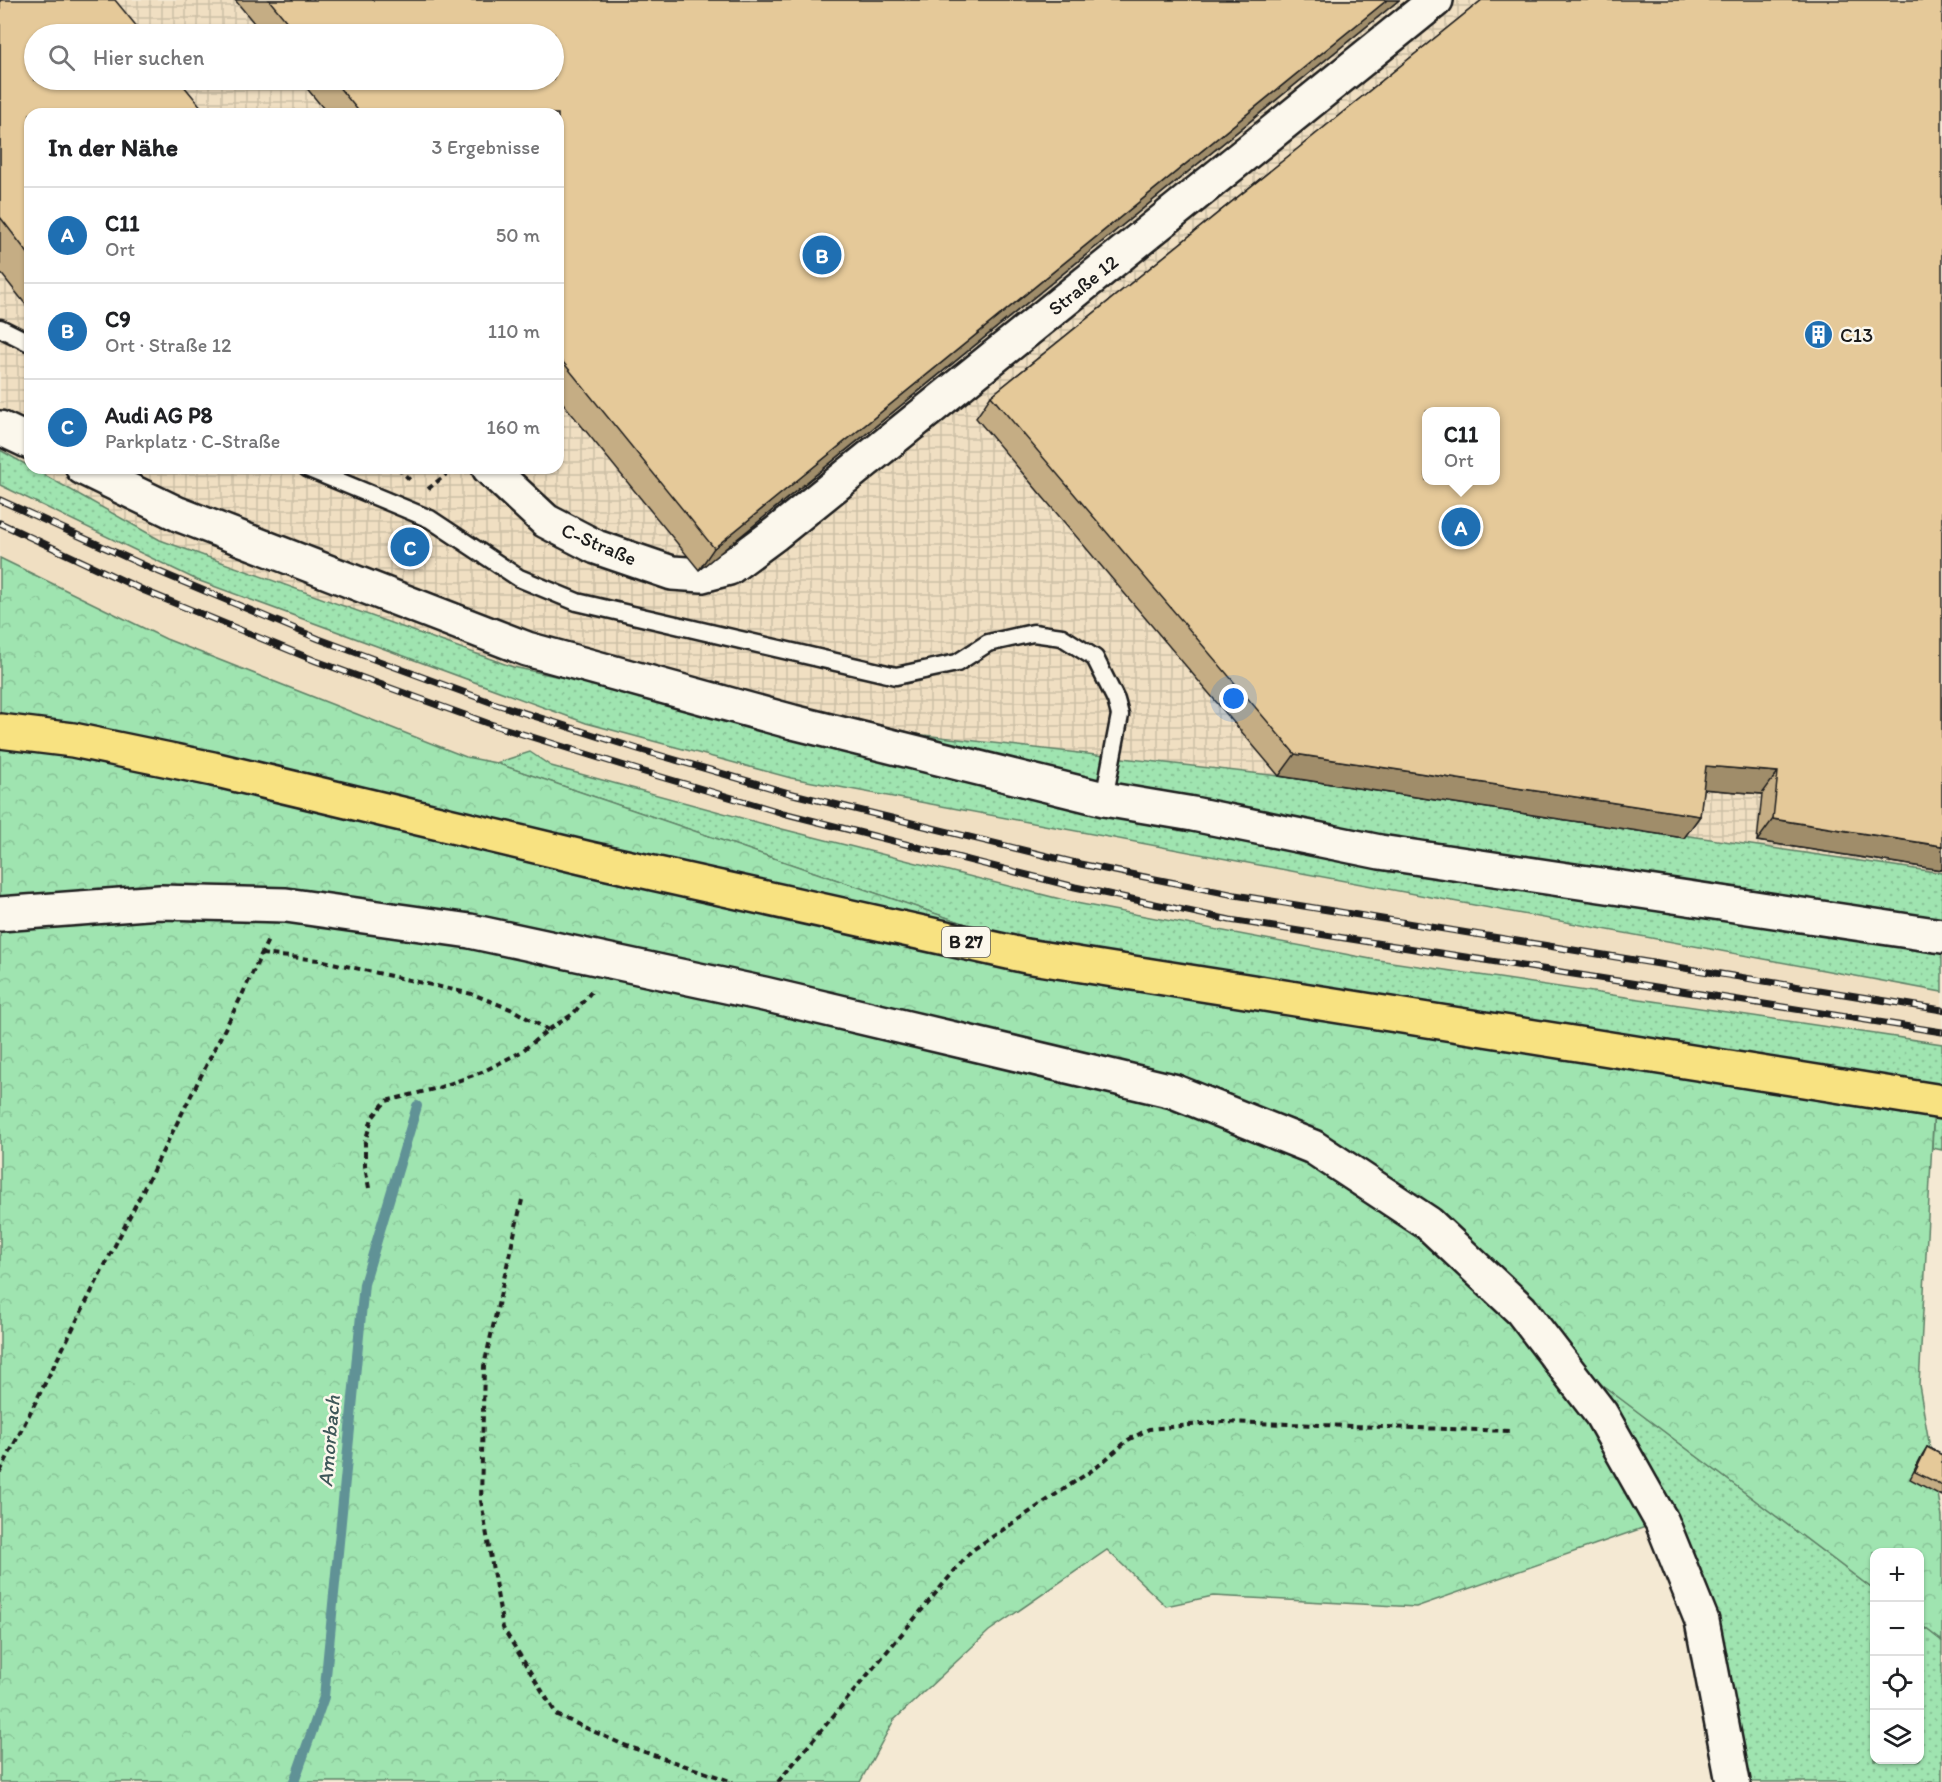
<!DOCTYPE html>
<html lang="de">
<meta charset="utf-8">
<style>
body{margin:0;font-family:Itim,sans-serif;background:#f2f2f2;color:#202124}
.controls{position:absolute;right:18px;bottom:18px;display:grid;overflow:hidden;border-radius:12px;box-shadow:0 2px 4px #0004}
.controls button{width:54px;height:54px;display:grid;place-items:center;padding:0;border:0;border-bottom:2px solid #e0e0e0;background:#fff;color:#202124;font:30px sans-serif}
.you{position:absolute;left:1234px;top:699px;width:21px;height:21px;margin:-15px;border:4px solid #fff;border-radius:50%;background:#1a73e8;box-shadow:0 0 0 9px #1a73e833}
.badge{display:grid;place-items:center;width:39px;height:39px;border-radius:50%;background:#1f6fb2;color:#fff;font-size:20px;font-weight:700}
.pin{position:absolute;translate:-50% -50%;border:3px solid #fff;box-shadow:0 2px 6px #0006}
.popup{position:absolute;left:1422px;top:407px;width:78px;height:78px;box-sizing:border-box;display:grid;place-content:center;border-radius:12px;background:#fff;filter:drop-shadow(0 2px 4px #0005);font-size:20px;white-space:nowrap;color:#757577}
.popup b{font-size:22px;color:#202124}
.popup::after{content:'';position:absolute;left:50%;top:100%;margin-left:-12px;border:12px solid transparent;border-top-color:#fff}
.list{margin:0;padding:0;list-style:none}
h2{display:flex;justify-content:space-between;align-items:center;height:78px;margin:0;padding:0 24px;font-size:26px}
h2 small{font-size:20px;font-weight:400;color:#757577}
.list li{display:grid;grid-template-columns:39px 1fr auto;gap:18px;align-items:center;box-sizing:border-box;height:96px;padding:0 24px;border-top:2px solid #e0e0e0}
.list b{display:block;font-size:22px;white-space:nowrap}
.list p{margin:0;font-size:20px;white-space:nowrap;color:#757577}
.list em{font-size:20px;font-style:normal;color:#757577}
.icon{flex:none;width:33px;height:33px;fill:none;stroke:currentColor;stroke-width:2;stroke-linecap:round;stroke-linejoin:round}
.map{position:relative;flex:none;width:1942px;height:1782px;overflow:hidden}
.search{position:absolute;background:#fff;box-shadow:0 2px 4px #0004;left:24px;top:24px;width:540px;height:66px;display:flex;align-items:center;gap:15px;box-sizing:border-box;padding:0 21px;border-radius:33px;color:#757577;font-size:22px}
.panel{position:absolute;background:#fff;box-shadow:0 2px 4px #0004;left:24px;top:108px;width:540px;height:366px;border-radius:18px}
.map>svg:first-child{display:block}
.built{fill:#f0dfc2}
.industrial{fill:url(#industrial-grid);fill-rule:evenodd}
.grass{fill:url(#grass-dots);stroke:#5e8066;stroke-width:1.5}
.forest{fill:url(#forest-crowns);stroke:#5e8066;stroke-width:1.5}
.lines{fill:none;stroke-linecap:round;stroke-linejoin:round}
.stream{stroke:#619296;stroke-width:10}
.lane-casing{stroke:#1c1c1c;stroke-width:21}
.street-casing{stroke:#1c1c1c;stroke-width:38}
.secondary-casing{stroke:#1c1c1c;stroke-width:38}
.highway-casing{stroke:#1c1c1c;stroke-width:38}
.path{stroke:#1c1c1c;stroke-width:4;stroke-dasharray:6 4.5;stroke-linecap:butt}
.lane{stroke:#fbf7ec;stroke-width:16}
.street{stroke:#fbf7ec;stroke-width:33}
.secondary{stroke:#fbf7ec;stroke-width:33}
.highway{stroke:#f8e281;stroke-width:33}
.rail-casing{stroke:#1c1c1c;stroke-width:7}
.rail{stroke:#fbf7ec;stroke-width:4.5;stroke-dasharray:14;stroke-linecap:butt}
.wall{fill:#c5ad84;stroke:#1c1c1c;stroke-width:1.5}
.shaded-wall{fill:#a08d6b;stroke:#1c1c1c;stroke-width:1.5}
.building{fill:#e5c999;stroke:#1c1c1c;stroke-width:1.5;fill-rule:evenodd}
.labels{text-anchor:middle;stroke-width:5;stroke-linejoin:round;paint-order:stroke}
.shield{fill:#fbf7ec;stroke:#5f5e5a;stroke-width:1.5}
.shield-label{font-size:18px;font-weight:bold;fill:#1c1c1c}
.street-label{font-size:20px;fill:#1c1c1c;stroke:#fbf7ec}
.poi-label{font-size:20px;fill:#1c1c1c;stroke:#fbf7ec;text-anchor:start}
.water-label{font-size:21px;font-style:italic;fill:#3e5759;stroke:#fbf7ec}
</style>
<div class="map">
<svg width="1942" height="1782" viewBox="0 0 1942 1782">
<defs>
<pattern id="industrial-grid" width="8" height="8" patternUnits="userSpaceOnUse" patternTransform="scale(1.5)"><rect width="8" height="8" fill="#f0dfc2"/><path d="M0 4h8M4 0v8" fill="none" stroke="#cdbfa6"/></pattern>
<pattern id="grass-dots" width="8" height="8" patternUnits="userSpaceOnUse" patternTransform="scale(1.5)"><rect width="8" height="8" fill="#9fe4b0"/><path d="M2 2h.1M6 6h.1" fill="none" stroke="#88c397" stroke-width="1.8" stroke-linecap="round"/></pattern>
<pattern id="forest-crowns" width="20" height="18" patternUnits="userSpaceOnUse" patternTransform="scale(1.5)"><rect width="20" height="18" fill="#9fe4b0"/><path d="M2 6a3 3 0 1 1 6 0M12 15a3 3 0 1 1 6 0" fill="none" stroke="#88c397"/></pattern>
</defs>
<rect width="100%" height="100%" fill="#f4e9d3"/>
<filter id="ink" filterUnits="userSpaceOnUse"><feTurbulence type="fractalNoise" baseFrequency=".0167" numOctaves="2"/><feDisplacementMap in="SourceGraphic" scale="12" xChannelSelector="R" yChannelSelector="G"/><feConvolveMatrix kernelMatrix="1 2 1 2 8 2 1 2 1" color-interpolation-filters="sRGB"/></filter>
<g filter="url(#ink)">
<polygon class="built" points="0,485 197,580 586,723 791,778 1942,992 1942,1044 1371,959 1076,903 782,829 551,766 530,752 496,763 466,757 166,639 0,558"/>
<path class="industrial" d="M0,0H1942V873L1279,776L831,734L513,667L160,540L32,468H558V114H30V467L0,450ZM34,34H554V80H34ZM1426,412H1496V480H1426Z"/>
<g class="grass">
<polygon points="0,450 160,540 513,667 597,685 715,711 1279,776 1942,873 1942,992 791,778 586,723 197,580 0,485"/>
<polygon points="530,752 551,766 782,829 1076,903 1371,959 1942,1044 1942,1150 1932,1148 1934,1106 1135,982 496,763"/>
<polygon points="1576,1365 1874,1590 1874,1760 1920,1760 1920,1624 1942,1641 1942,1782 1723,1782 1694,1623"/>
</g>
<polygon class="forest" points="0,558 166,639 466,757 496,763 1135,982 1934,1105 1919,1385 1942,1517 1942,1641 1920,1624 1920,1552 1874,1552 1874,1590 1577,1366 1654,1524 1416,1607 1213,1596 1166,1606 1107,1550 989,1631 894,1720 860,1782 0,1782"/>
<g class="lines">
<polyline class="stream" points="294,1782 324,1697 364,1284 417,1106"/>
<defs>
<g id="lane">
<polyline points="0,328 30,343"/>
<polyline points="307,468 430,519 519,578 577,602 896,676 957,663 988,643 1033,633 1062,637 1095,658 1116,700 1120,715 1104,799"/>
</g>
<polyline id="street" points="489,468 546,521 596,547 672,573 702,575 729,568 775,534 1436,0"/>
<g id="secondary">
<polyline points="0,428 30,442"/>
<polyline points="83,468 178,514 527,649 793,722 1104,799 1193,814 1380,852 1942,936"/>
<polyline points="0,914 160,902 286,905 470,931 764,994 1173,1091 1313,1147 1428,1223 1521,1310 1601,1414 1662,1522 1702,1621 1733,1782"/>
</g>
<polyline id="highway" points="0,731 73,740 213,769 590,859 1026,956 1942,1102"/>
</defs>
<use href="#lane" class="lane-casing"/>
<use href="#street" class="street-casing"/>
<use href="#secondary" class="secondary-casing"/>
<use href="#highway" class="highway-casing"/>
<g class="path">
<polyline points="398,468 410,480"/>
<polyline points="428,489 454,468"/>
<polyline points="261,954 319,960 472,994 513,1010 548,1030"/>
<polyline points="369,1188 365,1167 365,1142 372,1118 386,1101 438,1088 482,1072 521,1052 548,1030 573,1014 591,992"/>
<polyline points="522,1200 484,1366 481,1501 503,1628 557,1715 624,1745 733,1782"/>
<polyline points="0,1472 242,995 268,940"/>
<polyline points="778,1782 971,1551 1097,1467 1128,1440 1149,1429 1223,1422 1512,1431"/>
</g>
<use href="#lane" class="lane"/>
<use href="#street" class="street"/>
<use href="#secondary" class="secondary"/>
<use href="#highway" class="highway"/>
<defs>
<g id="rail">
<polyline points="0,500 150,568 319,639 493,703 638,749 789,793 1080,864 1235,895 1942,1010"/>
<polyline points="0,523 145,591 316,661 487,723 641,771 783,813 1075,887 1230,920 1942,1032"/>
</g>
</defs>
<use href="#rail" class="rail-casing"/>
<use href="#rail" class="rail"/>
</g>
<g class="wall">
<polygon points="0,0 30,114 30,310 0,272"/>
<polygon points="235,0 1399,0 699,570 558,397 558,114 328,114 300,80 554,80 554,34 263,34"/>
<polygon points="1482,0 1942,870 1757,841 1762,794 1703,789 1700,816 1684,838 1279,776 976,418 991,396"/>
<polygon points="1927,1447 1942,1455 1942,1496 1910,1479 1922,1455"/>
</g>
<g class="shaded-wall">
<polygon points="1387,0 1399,0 699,570 714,548"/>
<polygon points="1295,754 1700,816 1684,838 1279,776"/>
<polygon points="1706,766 1778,772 1762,794 1690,788"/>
<polygon points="1773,819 1942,846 1942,870 1757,841"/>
</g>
<g class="building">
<polygon points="0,0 115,0 143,34 34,34 34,80 179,80 207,114 30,114 30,256 0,217"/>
<polygon points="269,0 1387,0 714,548 558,356 558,114 361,114 333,80 554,80 554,34 297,34"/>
<path d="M1482,0H1942V846L1773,819L1778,772L1706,766L1700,816L1295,754L991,396ZM1426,411H1496V480H1426Z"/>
<polygon points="1927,1447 1942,1455 1942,1485 1915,1472"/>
</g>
</g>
<defs>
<symbol id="building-disc" viewBox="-11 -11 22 22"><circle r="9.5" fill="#1f6fb2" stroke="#fbf7ec"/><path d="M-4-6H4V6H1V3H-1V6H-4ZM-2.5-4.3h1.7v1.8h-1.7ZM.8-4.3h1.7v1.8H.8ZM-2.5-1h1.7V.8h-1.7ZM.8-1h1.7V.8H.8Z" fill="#fff"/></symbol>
</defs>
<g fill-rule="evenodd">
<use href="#building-disc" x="1802" y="318" width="33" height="33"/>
</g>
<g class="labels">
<rect class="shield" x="942" y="927" width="48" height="30" rx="4.5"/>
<g class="shield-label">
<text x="966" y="948">B 27</text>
</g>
<g class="street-label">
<text transform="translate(1083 285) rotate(-39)" y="7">Straße 12</text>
<text transform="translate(599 544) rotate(23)" y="7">C-Straße</text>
</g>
<g class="poi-label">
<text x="1840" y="342">C13</text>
</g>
<g class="water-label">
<text transform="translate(329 1441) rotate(-85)" y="7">Amorbach</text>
</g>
</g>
</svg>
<div class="controls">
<button>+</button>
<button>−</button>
<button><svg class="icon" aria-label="locate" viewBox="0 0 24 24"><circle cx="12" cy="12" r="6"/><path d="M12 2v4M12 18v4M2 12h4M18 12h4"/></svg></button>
<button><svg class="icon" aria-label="layers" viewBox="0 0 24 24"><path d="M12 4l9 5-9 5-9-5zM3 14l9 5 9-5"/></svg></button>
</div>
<div class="you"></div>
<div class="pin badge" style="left:1461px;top:527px">A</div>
<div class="popup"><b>C11</b>Ort</div>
<div class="pin badge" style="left:822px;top:255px">B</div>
<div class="pin badge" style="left:410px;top:547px">C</div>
<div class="search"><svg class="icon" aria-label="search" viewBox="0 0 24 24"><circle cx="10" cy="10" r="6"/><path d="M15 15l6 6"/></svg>Hier suchen</div>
<section class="panel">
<h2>In der Nähe<small>3 Ergebnisse</small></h2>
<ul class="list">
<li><span class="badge">A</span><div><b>C11</b><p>Ort</p></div><em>50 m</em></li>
<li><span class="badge">B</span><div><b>C9</b><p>Ort · Straße 12</p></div><em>110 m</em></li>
<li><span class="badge">C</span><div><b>Audi AG P8</b><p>Parkplatz · C-Straße</p></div><em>160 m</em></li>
</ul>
</section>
</div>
